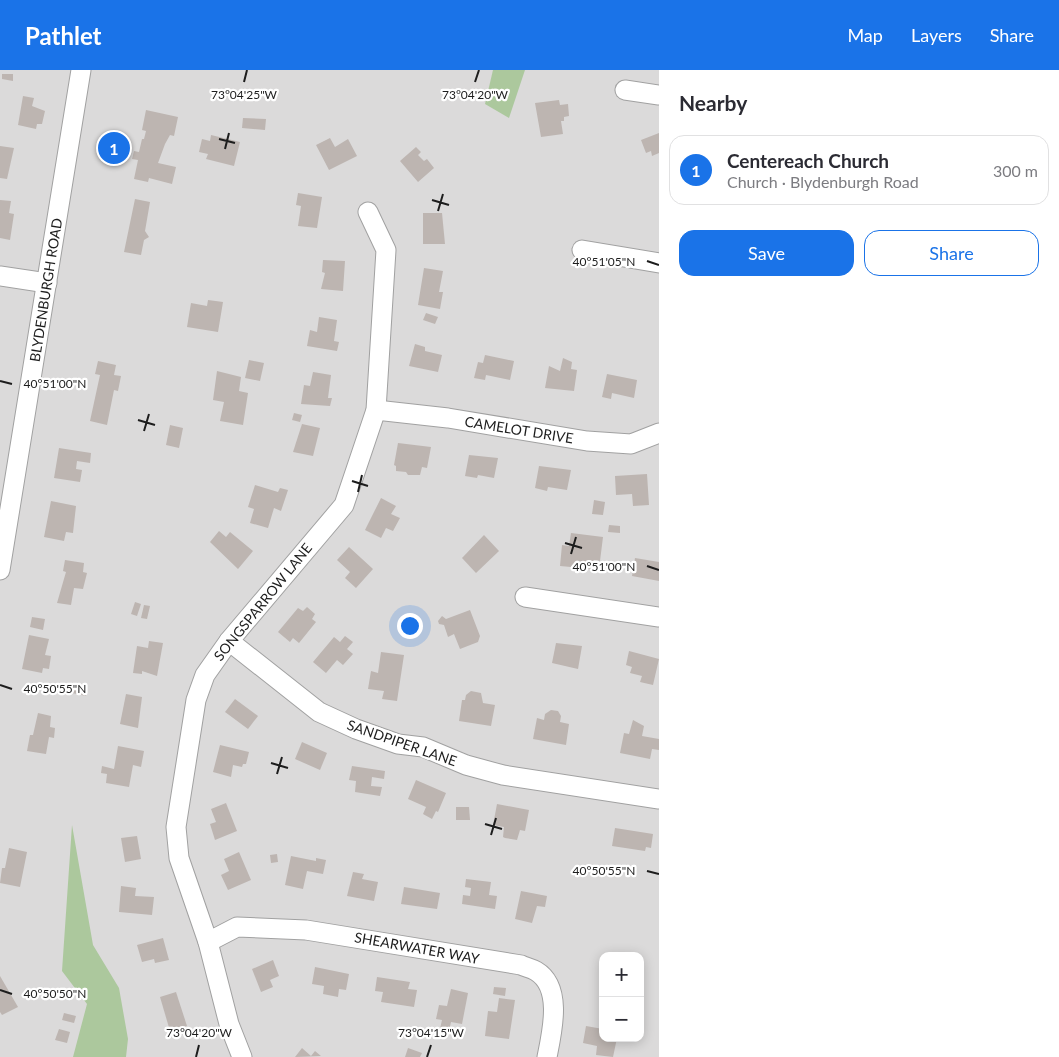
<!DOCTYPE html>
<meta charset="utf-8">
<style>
body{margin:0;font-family:Lato,sans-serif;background:#f7f7f7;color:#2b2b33}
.controls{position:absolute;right:15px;bottom:15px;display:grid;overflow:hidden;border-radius:10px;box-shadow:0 2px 12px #0003}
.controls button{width:45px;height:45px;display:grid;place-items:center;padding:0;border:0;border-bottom:1px solid #e1e1e2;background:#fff;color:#2b2b33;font:25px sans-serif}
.you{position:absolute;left:409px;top:555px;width:18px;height:18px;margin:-12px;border:4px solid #fff;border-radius:50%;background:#1a73e8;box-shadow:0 0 0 8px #1a73e833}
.badge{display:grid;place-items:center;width:32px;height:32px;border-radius:50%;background:#1a73e8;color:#fff;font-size:16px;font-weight:700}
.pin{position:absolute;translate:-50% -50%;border:2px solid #fff;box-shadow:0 1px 5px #0006}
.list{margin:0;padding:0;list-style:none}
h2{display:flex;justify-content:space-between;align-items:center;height:65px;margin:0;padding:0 20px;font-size:21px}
h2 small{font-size:16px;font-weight:400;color:#7c7c81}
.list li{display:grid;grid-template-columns:32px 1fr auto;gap:15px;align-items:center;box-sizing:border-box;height:70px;margin:0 10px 10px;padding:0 10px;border:1px solid #e1e1e2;border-radius:15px}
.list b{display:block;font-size:19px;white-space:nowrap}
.list p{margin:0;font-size:16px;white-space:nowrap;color:#7c7c81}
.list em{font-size:16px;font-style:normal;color:#7c7c81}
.actions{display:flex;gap:10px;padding:15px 20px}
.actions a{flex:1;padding:11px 0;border:1px solid #1a73e8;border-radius:15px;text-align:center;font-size:18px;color:#1a73e8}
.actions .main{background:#1a73e8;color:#fff}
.map{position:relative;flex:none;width:659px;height:987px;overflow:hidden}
header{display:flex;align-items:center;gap:30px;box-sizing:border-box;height:70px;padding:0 25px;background:#1a73e8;color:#fff}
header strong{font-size:24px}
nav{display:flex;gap:28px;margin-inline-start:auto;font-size:18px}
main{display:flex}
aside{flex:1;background:#fff}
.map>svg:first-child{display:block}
.residential{fill:#dbdada;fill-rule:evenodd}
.forest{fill:#acc89d}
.building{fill:#bdb5b1}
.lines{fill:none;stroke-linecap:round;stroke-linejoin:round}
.minor-casing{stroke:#a1a1a1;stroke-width:21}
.minor{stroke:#fff;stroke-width:19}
.ticks{fill:none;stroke:#1d1d1d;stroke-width:2}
.labels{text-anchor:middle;stroke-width:4.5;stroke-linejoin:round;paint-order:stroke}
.street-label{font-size:14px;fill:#1d1d1d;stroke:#fff}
.ticks-label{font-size:12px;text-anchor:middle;fill:#1d1d1d;stroke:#fff;stroke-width:4.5;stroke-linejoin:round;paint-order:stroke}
</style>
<header>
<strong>Pathlet</strong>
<nav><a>Map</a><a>Layers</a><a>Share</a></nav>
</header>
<main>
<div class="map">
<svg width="659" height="987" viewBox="0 0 659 987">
<rect width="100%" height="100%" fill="#edeae4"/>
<path class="residential" d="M0,0H659V987H0ZM603,886H640V968H603Z"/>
<g class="forest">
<polygon points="493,0 525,0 509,48 485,34"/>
<polygon points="72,755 93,875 119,918 128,969 126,987 73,987 87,934 62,901"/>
</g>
<g class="building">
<polygon points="2,4 13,4 13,11 2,9"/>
<polygon points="23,26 34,28 32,36 45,41 42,54 37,54 36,59 18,55"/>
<polygon points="559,30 560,35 568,34 569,46 564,47 564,51 561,51 563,64 541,67 535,33"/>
<polygon points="146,40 178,47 174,66 170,65 165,74 158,93 176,97 172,114 149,108 148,112 134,109 138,90 132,89 134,81 139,82 142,69 144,69 146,61 142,60"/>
<polygon points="243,48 266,49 265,60 242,58"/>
<polygon points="659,63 659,83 652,86 651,81 646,83 641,70"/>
<polygon points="211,65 240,72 234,96 206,89 208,84 199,82 202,69 210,71"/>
<polygon points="330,68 335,77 348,69 357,86 329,100 316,75"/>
<polygon points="0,76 14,78 7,109 0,108"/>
<polygon points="416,77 421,82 418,85 424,91 427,89 434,98 418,112 400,91"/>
<polygon points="298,123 322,127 317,158 298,156 301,136 296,135"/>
<polygon points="135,129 150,132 145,161 149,167 144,170 141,185 124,182"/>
<polygon points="0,130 11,131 9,143 14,144 10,170 0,168"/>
<polygon points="423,143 442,143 445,174 423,174"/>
<polygon points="323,190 345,191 343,221 321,219 325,203 322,202"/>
<polygon points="424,198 443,201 439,222 443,222 440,239 418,235"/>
<polygon points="208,230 223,232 218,262 187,257 191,233 207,236"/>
<polygon points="426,243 438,247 435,254 423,250"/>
<polygon points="319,247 337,250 334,271 339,272 337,281 307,276 310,260 317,262"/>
<polygon points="415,274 425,277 425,281 442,285 438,302 409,296"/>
<polygon points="485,285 514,291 510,310 486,305 485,310 474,308 478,292 483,293"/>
<polygon points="563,288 572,292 571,299 577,300 574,321 545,318 549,296 560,301"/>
<polygon points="249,290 264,293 260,311 245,308"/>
<polygon points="98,291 116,295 114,305 121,306 118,321 114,320 107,355 90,351 100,305 95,304"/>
<polygon points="217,301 241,307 239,321 248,323 243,355 220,351 224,332 213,330"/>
<polygon points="313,302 331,305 328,328 332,328 330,336 301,334 304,315 310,316"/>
<polygon points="607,304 637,310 634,328 612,323 611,329 602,327"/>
<polygon points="294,343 302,345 300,352 292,350"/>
<polygon points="302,354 320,358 313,386 293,382"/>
<polygon points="170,355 183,358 179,378 166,375"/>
<polygon points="398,373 431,377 427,398 422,397 420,405 408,405 406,402 396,401 396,396 394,395"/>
<polygon points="59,378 91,383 90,393 77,391 76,399 82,400 80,412 54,408"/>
<polygon points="469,385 498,388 494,408 478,405 477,408 465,406"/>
<polygon points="539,396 571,400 567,420 548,417 547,421 535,418"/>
<polygon points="647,404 649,435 633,436 632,424 616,425 615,406"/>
<polygon points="255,415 278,422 280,418 288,420 281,441 274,438 268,458 250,453 254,439 248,437"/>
<polygon points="381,428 396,436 391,444 400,448 393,461 386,458 381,468 365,460"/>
<polygon points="594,430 605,432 603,445 592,444"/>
<polygon points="51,431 76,436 73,463 66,462 64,471 44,467"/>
<polygon points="609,455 620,456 620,463 608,462"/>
<polygon points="219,461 226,467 230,462 253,481 238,499 210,472"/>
<polygon points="571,463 603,467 600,491 594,490 593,499 560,496 562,475 569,476"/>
<polygon points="484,465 499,481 476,503 462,488"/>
<polygon points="349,477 373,499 356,518 345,508 350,502 337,490"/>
<polygon points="635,488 659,492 659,511 632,506"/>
<polygon points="65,490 84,493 83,502 87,503 83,519 74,518 71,535 57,533 66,502 63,501"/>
<polygon points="135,532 141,534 137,546 131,544"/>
<polygon points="144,535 150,536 147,549 141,548"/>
<polygon points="307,537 315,544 312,549 316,552 299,573 293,568 290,572 278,562 298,538 303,541"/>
<polygon points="470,540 480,566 478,572 460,579 454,564 448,567 444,555 439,554 438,551 442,546 446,549"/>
<polygon points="32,547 45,549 43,560 30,557"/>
<polygon points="29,565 49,569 45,585 51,586 49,599 43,598 42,603 22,599"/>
<polygon points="345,566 353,572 347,579 353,584 343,595 337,590 326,603 313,592 334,567 340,572"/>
<polygon points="149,571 163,573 157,606 142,601 142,604 133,603 137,576 148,578"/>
<polygon points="556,573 582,576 578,599 552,593"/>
<polygon points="629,581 659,589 653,615 640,612 642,606 630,603 632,597 626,595"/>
<polygon points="381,582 404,585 397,631 382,629 384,621 368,619 371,601 378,603"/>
<polygon points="74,616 87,619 86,626 72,623"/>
<polygon points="471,621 481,623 483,633 495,635 491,656 459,651 462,630 465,630 466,625"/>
<polygon points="126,624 142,627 138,658 120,654"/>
<polygon points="235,629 258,646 248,659 225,642"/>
<polygon points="551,640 558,641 561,646 560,652 569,654 566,675 533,669 537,648 544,650 545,644"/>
<polygon points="38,643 51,646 50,657 55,658 54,668 49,667 46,684 27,681 30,665 33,665"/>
<polygon points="633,650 644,656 642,666 659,669 659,680 652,679 650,689 620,683 624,663 629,664"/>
<polygon points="302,672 327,683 320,700 295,689"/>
<polygon points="220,675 249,682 246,694 243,694 242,697 233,695 231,707 213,702"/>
<polygon points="118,676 144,681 141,697 133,695 129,717 106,713 107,704 101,703 102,696 114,699"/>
<polygon points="352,696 385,701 384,709 372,707 371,716 382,717 380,726 355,722 356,711 349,710"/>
<polygon points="416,710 446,723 438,742 436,741 432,749 423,744 426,737 408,729"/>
<polygon points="226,733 237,761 215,770 210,754 216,752 211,739"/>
<polygon points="497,734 529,740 525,761 520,760 517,770 505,768 503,767 504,757 493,755"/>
<polygon points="456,737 469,737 470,750 456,750"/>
<polygon points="615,758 653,764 651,778 646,777 645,781 612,776"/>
<polygon points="137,766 141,789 125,792 121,768"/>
<polygon points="9,778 27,782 20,817 0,813 2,798 5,798"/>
<polygon points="239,782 251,810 228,820 221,805 229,801 224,789"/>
<polygon points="277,784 278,792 271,793 270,785"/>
<polygon points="291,786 316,791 316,788 326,790 323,804 307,801 303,819 285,815"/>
<polygon points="353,802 364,804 362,809 378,812 374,831 347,826"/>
<polygon points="466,809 491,812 489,825 497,826 495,839 462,834 463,825 470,826 471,818 465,817"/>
<polygon points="121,816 136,818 135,826 154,827 152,845 119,842"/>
<polygon points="404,817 440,823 437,839 401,834"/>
<polygon points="521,821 547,826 545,837 537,836 532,853 515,849"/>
<polygon points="163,868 169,890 155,893 154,889 142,892 137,875"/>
<polygon points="273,890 279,906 270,910 273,917 261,922 252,899"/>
<polygon points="315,897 349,904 346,920 339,919 338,927 323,924 324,916 312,914"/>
<polygon points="0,906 18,937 2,945 0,942"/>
<polygon points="377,907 410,912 408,919 417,920 414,937 381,932 383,922 375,921"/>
<polygon points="494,917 506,918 505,926 493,924"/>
<polygon points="451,919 468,923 462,954 451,952 449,961 440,959 442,950 436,949 439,935 447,936"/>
<polygon points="176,922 187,956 170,961 160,927"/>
<polygon points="499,928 515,930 509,969 485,966 488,941 497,942"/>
<polygon points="64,943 76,946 74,953 62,950"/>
<polygon points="586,956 603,959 603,968 617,968 613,987 596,985 597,976 583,973"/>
<polygon points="59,959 70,962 67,973 55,970"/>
<polygon points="302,978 311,986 315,981 321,986 295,987"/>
<polygon points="408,978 422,983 420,987 405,987"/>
</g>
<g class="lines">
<defs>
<g id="minor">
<polyline points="625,20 659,25"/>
<polyline points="582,180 659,193"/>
<polyline points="0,206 47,213"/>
<polyline points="376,340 448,348 587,371 631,374 659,363"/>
<polyline points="0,500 81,0"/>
<polyline points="525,527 659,547"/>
<polyline points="229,571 319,642 356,659 398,674 423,677 466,695 503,705 659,729"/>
<path d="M208,872L237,857L306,860L521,895C525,897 531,898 536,901C563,917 552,962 547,987"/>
<polyline points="242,987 229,954 208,872 179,788 176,757 196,630 205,605 229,571 344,435 376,340 386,180 368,142"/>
</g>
</defs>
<use href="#minor" class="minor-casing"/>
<use href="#minor" class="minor"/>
</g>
<path class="ticks" d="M244,12L247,0M475,12L479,0M219,69L235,73M225,79L229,63M432,130L449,135M438,141L443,124M647,191L659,195M0,311L12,314M138,350L155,355M144,361L149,344M352,411L368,416M358,422L362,405M565,473L582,478M571,484L576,467M647,496L659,500M0,615L12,619M271,693L288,698M277,704L282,687M485,754L502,759M491,765L496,748M647,801L659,804M0,920L12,924M196,987L199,975M427,987L431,975"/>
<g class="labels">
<g class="street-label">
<text transform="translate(46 220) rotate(-81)" y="5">BLYDENBURGH ROAD</text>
<text transform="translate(519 360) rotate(9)" y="5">CAMELOT DRIVE</text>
<text transform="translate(263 532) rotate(-51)" y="5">SONGSPARROW LANE</text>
<text transform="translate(402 673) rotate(19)" y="5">SANDPIPER LANE</text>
<text transform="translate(417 878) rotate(10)" y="5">SHEARWATER WAY</text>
</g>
</g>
<g class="ticks-label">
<text x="244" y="29">73°04'25"W</text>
<text x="475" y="29">73°04'20"W</text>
<text x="604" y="196">40°51'05"N</text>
<text x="55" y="318">40°51'00"N</text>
<text x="604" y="501">40°51'00"N</text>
<text x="55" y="623">40°50'55"N</text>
<text x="604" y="805">40°50'55"N</text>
<text x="55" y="928">40°50'50"N</text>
<text x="199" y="967">73°04'20"W</text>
<text x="431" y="967">73°04'15"W</text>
</g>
</svg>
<div class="controls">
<button>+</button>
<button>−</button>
</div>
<div class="you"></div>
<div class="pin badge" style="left:114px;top:78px">1</div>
</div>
<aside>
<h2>Nearby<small></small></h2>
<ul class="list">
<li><span class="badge">1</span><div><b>Centereach Church</b><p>Church · Blydenburgh Road</p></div><em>300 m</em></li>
</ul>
<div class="actions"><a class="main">Save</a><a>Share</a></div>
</aside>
</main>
